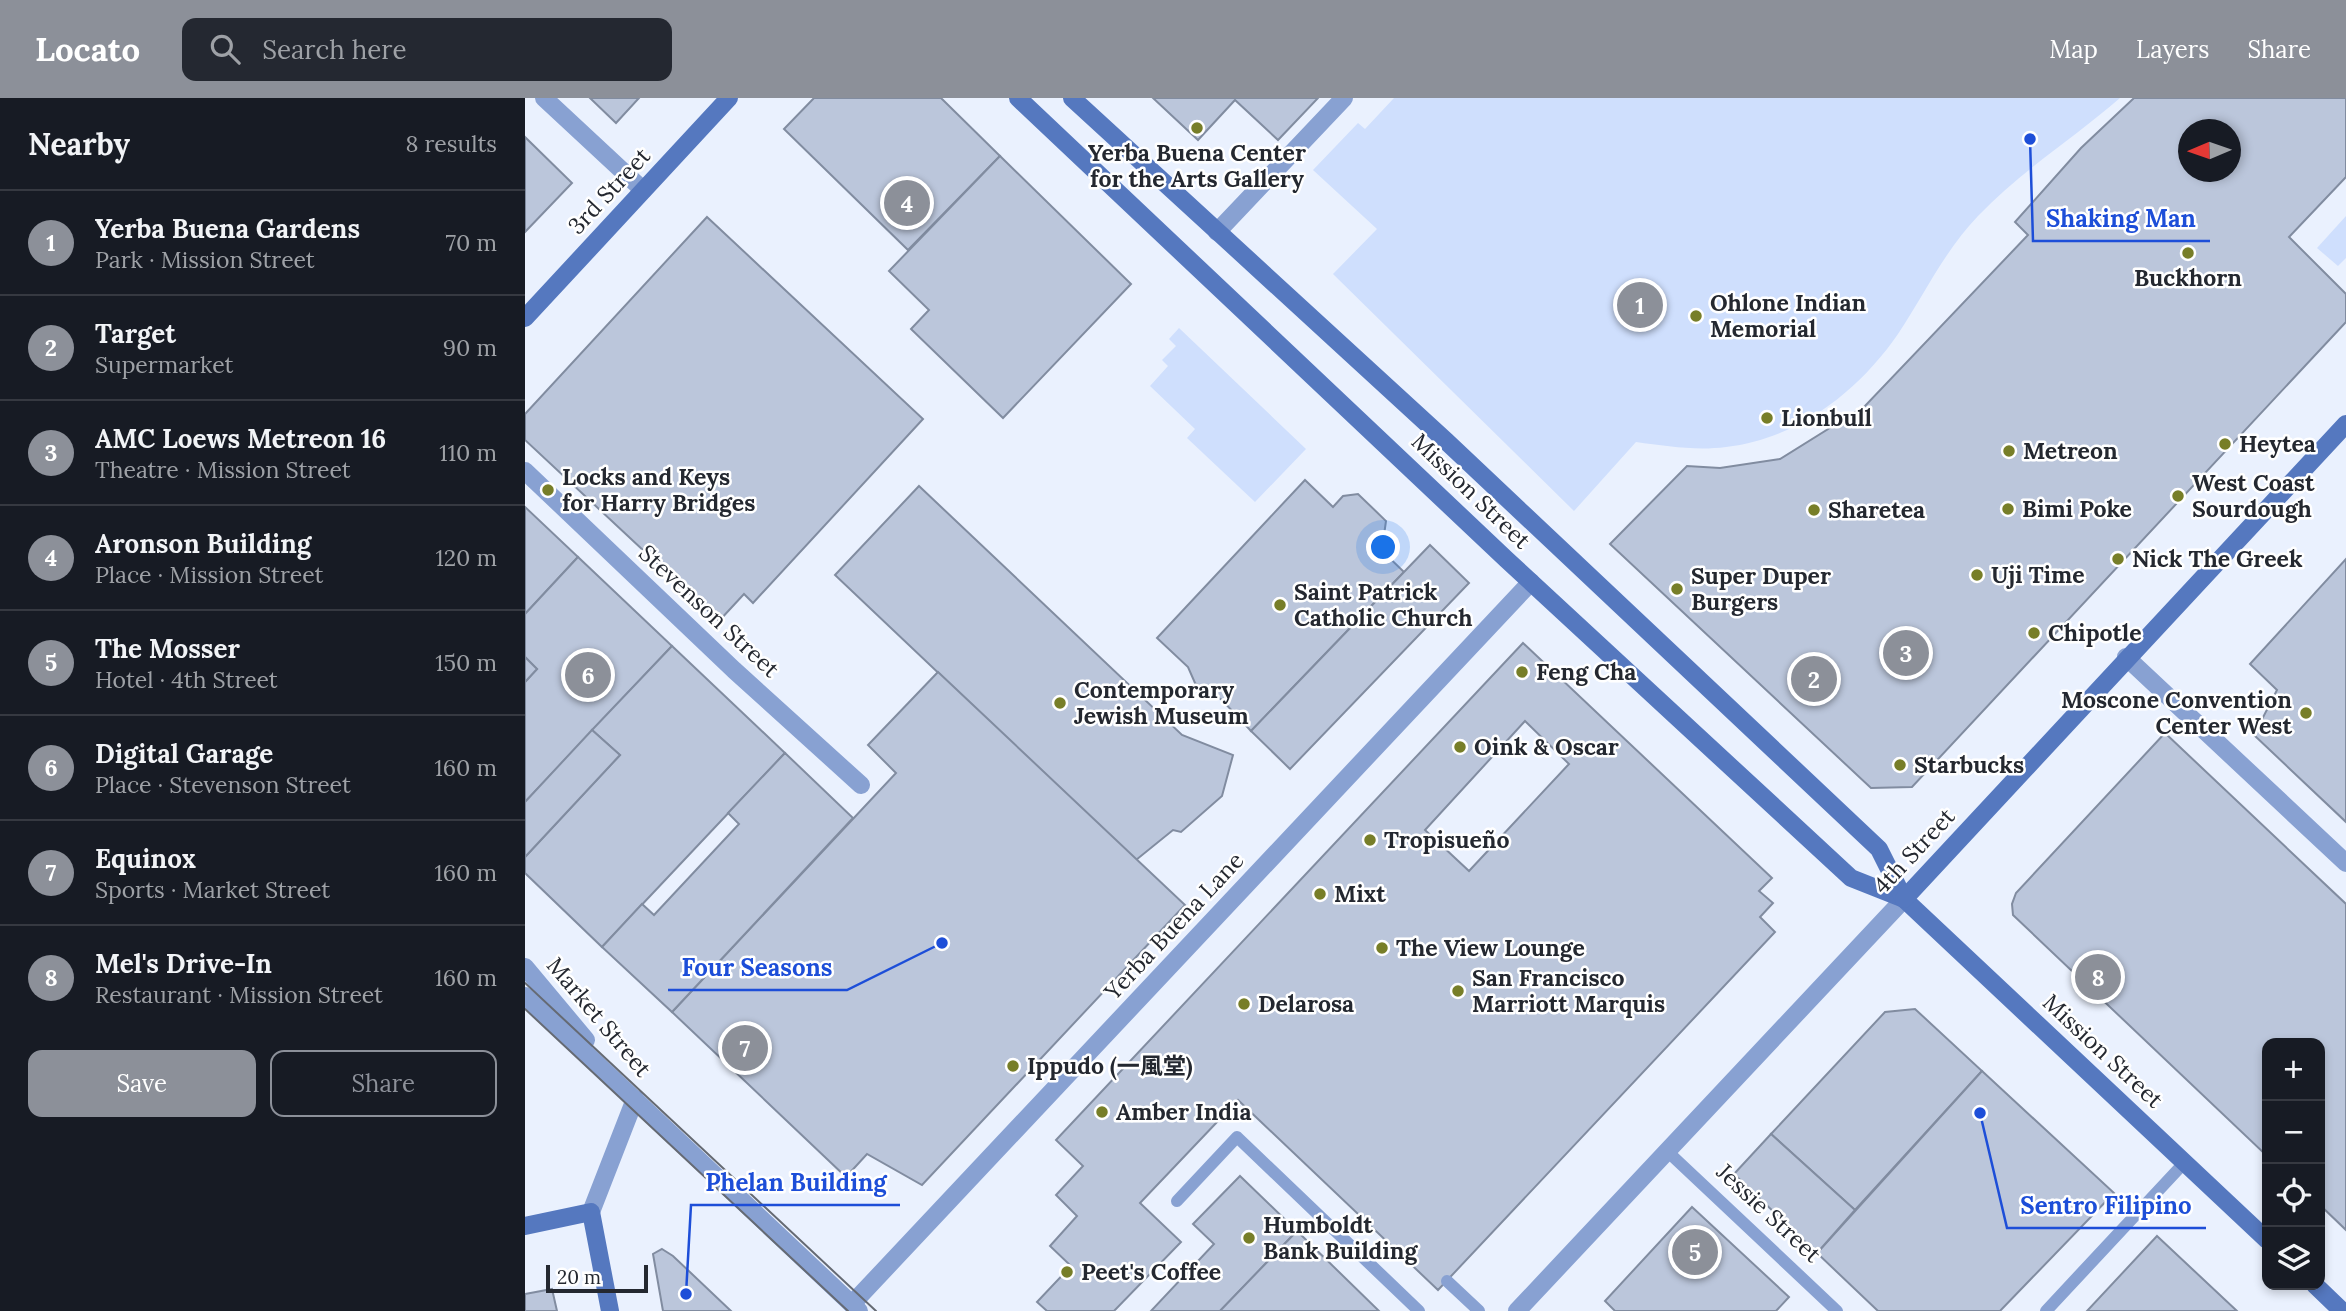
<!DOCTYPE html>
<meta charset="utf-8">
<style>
body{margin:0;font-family:Lora,"Noto Sans SC",serif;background:#242831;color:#f1f3f6}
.controls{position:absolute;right:21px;bottom:21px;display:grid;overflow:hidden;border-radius:14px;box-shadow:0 4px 10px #0003}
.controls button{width:63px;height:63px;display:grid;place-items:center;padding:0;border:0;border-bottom:2px solid #363941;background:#171b24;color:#f1f3f6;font:35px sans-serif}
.compass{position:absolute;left:1653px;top:21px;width:63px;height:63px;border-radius:50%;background:#171b24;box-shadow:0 4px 10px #0003;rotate:268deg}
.scale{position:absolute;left:21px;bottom:18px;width:102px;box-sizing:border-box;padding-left:7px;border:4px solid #242830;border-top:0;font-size:19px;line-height:24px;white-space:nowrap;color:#242830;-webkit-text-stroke:5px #fff;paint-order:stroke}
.you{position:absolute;left:859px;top:450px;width:24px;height:24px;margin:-18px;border:5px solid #fff;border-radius:50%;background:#1a73e8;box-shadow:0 0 0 10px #1a73e833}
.badge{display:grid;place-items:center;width:46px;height:46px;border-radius:50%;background:#8c9099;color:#fff;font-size:23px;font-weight:700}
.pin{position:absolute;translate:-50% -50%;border:4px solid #fff;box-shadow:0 2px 7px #0006}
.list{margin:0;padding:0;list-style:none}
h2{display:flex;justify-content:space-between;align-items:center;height:91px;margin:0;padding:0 28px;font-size:30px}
h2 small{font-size:23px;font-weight:400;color:#9ea1a6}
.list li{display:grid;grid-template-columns:46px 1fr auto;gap:21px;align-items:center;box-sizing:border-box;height:105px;padding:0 28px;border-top:2px solid #363941}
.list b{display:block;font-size:26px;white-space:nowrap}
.list p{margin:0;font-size:23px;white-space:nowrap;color:#9ea1a6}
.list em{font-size:23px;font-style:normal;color:#9ea1a6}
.actions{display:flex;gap:14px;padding:21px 28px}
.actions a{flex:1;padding:16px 0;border:2px solid #8c9099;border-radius:14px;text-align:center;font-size:24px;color:#8c9099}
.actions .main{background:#8c9099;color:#fff}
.icon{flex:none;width:38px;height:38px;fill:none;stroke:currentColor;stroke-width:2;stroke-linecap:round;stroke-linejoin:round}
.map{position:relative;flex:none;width:1821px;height:1213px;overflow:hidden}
header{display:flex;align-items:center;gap:42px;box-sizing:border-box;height:98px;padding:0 35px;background:#8c9099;color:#fff}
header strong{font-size:33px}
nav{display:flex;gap:38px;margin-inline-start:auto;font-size:24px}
.search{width:490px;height:63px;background:#242831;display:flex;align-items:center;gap:18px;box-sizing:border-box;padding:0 24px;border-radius:14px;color:#9ea1a6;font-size:26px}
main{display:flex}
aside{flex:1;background:#171b24}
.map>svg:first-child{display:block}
.green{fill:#cfdffd}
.building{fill:#bbc6db;stroke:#818ca0;stroke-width:2;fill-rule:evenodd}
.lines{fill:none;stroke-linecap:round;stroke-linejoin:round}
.service{stroke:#88a1d2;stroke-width:12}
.pedestrian{stroke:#88a1d2;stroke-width:18}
.minor{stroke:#88a1d2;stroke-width:18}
.tertiary{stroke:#88a1d2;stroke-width:18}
.secondary{stroke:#5578bf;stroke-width:18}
.tram{stroke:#656a73;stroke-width:2}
.poi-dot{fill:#777e28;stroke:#fff;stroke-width:2.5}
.labels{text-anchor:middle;stroke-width:5;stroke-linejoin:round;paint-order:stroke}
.poi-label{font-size:23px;font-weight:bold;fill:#242830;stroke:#fff;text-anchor:start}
.street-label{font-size:23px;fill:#242830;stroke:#fff}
.leader{fill:none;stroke:#1d4ed8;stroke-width:2.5}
.callout-dot{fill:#1d4ed8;stroke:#fff;stroke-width:2.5}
.callout-label{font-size:24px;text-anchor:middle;font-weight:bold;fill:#1d4ed8;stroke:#fff;stroke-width:5;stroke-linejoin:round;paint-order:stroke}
</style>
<header>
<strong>Locato</strong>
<div class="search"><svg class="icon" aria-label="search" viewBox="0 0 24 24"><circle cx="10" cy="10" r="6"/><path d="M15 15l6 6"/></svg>Search here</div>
<nav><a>Map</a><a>Layers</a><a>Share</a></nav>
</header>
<main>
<aside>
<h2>Nearby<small>8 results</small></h2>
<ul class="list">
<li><span class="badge">1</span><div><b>Yerba Buena Gardens</b><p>Park · Mission Street</p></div><em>70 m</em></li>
<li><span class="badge">2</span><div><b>Target</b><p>Supermarket</p></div><em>90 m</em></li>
<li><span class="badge">3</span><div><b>AMC Loews Metreon 16</b><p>Theatre · Mission Street</p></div><em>110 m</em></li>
<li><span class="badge">4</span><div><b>Aronson Building</b><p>Place · Mission Street</p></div><em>120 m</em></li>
<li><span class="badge">5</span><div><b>The Mosser</b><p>Hotel · 4th Street</p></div><em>150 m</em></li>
<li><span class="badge">6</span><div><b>Digital Garage</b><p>Place · Stevenson Street</p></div><em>160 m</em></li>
<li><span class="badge">7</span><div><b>Equinox</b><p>Sports · Market Street</p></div><em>160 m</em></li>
<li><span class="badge">8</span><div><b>Mel's Drive-In</b><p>Restaurant · Mission Street</p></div><em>160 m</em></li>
</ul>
<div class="actions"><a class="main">Save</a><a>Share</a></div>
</aside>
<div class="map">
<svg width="1821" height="1213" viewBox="0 0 1821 1213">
<rect width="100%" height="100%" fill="#eaf1fe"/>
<g class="green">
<path d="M869,0H1595C1549,40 1496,73 1453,118C1420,152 1399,197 1373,236C1333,294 1272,341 1201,349C1171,353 1141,348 1111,344L1049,413L808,176L852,131L788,72L833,25L840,31Z"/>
<polygon points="1821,118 1821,160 1813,168 1792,150"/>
<polygon points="654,230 781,351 730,404 662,340 670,331 625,288 643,268 637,262 651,248 644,241"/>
</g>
<g class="building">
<polygon points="65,0 114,0 91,25"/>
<polygon points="289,0 416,0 475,58 383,152 259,31"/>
<polygon points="628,0 793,0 753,42 710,2 673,42"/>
<path d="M1609,0H1821V79L1764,139L1821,196V224L1387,689L1346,690L1085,446L1162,368L1195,370L1255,361L1340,308L1503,137L1490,124L1556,50ZM1664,32H1706V74H1664Z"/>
<polygon points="0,39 47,85 0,134"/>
<polygon points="475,58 606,186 478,320 386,231 404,212 364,173"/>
<polygon points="182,119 398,321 228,505 219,496 194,523 0,342 0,316"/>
<polygon points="780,382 808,409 818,398 833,396 861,423 859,437 851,447 879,474 726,633 697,602 670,585 663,569 632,540"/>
<polygon points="394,388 657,637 708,657 697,698 656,734 648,732 611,762 310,477"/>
<polygon points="0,409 53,459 0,516"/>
<polygon points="905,447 944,485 765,671 726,633"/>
<polygon points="53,459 147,548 0,704 0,584 12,571 0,559 0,516"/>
<polygon points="1821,461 1821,724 1729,637 1752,592 1725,566"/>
<path d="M998,545L1247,780L1234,793L1248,805L1235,819L1250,834L913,1192L713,1002L615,1105L656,1144L589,1213H522L512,1204L546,1168L525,1148L552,1118L531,1097L558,1068L531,1042ZM1000,623L1044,666L944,773L900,732Z"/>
<polygon points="147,548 260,655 77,849 0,775 0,759 95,657 67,632"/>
<polygon points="0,559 12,571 0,584"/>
<polygon points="413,574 660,807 397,1087 342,1056 321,1079 147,914 371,675 343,647"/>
<polygon points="67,632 95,657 0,759 0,704"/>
<polygon points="1640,635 1821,806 1821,1132 1795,1107 1795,945 1742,945 1742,1058 1488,817 1487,806 1491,795"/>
<polygon points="260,655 328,720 147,914 77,849 117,806 129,817 214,726 203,715"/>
<polygon points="1390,911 1457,973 1330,1112 1246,1036 1360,914"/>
<polygon points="1457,973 1589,1095 1475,1213 1353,1213 1292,1155"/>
<polygon points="1246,1036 1330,1112 1292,1155 1209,1076"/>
<polygon points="715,1078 772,1133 695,1213 626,1213 689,1146 668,1126"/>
<polygon points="1167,1109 1264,1199 1251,1213 1090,1213 1080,1203"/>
<polygon points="772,1133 854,1213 695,1213"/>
<polygon points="1632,1138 1712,1213 1562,1213"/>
<polygon points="137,1151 148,1158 206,1213 138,1213 128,1156"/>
<polygon points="27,1191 32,1213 0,1213 0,1196"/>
</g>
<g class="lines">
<g class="service">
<polyline points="1142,1053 1312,1213"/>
<polyline points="652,1103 712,1039 894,1213"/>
<polyline points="922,1183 954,1213"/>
<polyline points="1521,1213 1660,1064"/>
</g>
<g class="pedestrian">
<polyline points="692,134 819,0"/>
<polyline points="327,1206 1006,484"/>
</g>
<g class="minor">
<polyline points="19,0 118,92"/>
<polyline points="0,373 209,572 336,687"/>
<polyline points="1601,559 1821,765"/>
</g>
<g class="tertiary">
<polyline points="0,869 61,942"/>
<polyline points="0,898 334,1213"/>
<polyline points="66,1114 110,1001"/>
<polyline points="992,1213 1379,801"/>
</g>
<g class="secondary">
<polyline points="493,0 982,462 1326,780 1379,801"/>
<polyline points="547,0 921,343 1354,751 1379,801 1742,1142"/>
<polyline points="0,220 204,0"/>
<polyline points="1379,801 1821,326"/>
<polyline points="0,1128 66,1114 85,1213"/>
<polyline points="1790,1187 1817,1213"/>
</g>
<g class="tram">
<polyline points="0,885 351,1213"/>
<polyline points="0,911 323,1213"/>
</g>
</g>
<g class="poi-dot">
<circle cx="672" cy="30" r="7"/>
<circle cx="1663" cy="155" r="7"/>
<circle cx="1171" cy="218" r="7"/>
<circle cx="1242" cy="320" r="7"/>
<circle cx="1700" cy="346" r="7"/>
<circle cx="1484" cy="353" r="7"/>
<circle cx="23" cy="392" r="7"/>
<circle cx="1653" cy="398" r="7"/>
<circle cx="1483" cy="411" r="7"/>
<circle cx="1289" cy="412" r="7"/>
<circle cx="1593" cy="461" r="7"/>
<circle cx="1452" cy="477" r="7"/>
<circle cx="1152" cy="491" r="7"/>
<circle cx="755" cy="507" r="7"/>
<circle cx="1509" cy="535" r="7"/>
<circle cx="997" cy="574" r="7"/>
<circle cx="535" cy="605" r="7"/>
<circle cx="1781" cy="615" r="7"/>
<circle cx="935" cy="649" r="7"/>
<circle cx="1375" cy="667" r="7"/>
<circle cx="845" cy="742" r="7"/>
<circle cx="795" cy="796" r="7"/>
<circle cx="857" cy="850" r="7"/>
<circle cx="933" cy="893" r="7"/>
<circle cx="719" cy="906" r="7"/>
<circle cx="488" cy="968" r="7"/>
<circle cx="577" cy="1014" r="7"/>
<circle cx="724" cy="1140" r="7"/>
<circle cx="542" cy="1174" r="7"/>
</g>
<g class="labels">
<g class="poi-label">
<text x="672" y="63" text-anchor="middle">Yerba Buena Center<tspan x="672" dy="26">for the Arts Gallery</tspan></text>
<text x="1663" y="188" text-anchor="middle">Buckhorn</text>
<text x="1185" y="213">Ohlone Indian<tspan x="1185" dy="26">Memorial</tspan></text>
<text x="1256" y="328">Lionbull</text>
<text x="1714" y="354">Heytea</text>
<text x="1498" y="361">Metreon</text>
<text x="37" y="387">Locks and Keys<tspan x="37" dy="26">for Harry Bridges</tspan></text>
<text x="1667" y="393">West Coast<tspan x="1667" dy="26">Sourdough</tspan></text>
<text x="1497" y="419">Bimi Poke</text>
<text x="1303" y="420">Sharetea</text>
<text x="1607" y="469">Nick The Greek</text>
<text x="1466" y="485">Uji Time</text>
<text x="1166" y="486">Super Duper<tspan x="1166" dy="26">Burgers</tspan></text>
<text x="769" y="502">Saint Patrick<tspan x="769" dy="26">Catholic Church</tspan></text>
<text x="1523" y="543">Chipotle</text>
<text x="1011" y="582">Feng Cha</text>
<text x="549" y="600">Contemporary<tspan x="549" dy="26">Jewish Museum</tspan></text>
<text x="1767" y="610" text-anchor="end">Moscone Convention<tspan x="1767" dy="26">Center West</tspan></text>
<text x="949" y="657">Oink &amp; Oscar</text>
<text x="1389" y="675">Starbucks</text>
<text x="859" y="750">Tropisueño</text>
<text x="809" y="804">Mixt</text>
<text x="871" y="858">The View Lounge</text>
<text x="947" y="888">San Francisco<tspan x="947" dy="26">Marriott Marquis</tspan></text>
<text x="733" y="914">Delarosa</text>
<text x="502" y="976">Ippudo (一風堂)</text>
<text x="591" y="1022">Amber India</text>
<text x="738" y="1135">Humboldt<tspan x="738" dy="26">Bank Building</tspan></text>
<text x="556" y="1182">Peet's Coffee</text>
</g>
<g class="street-label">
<text transform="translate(84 93) rotate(-47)" y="8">3rd Street</text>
<text transform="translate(946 393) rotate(44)" y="8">Mission Street</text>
<text transform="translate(184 513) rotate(43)" y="8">Stevenson Street</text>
<text transform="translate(1389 753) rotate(-47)" y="8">4th Street</text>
<text transform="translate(649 828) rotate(-47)" y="8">Yerba Buena Lane</text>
<text transform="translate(74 919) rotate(50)" y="8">Market Street</text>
<text transform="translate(1578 953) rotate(43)" y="8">Mission Street</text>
<text transform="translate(1244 1115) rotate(43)" y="8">Jessie Street</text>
</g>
</g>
<path class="leader" d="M1505 41L1508 143H1685M417 845L322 892H143M161 1196L166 1107H375M1455 1015L1482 1130H1681"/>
<g class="callout-dot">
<circle cx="1505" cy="41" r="7"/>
<circle cx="417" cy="845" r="7"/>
<circle cx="161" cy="1196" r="7"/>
<circle cx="1455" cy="1015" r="7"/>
</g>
<g class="callout-label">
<text x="1596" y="129">Shaking Man</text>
<text x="232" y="878">Four Seasons</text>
<text x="271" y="1093">Phelan Building</text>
<text x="1581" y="1116">Sentro Filipino</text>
</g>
</svg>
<div class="controls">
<button>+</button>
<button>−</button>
<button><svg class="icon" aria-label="locate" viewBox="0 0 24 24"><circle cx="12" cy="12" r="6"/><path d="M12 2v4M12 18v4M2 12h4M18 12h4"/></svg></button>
<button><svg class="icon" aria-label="layers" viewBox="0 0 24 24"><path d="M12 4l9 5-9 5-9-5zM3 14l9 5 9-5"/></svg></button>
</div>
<svg class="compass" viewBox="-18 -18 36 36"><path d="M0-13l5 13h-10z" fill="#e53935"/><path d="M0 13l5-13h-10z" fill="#9ea1a6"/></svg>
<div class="scale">20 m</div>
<div class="you"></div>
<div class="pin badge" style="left:1115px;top:207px">1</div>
<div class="pin badge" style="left:1289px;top:581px">2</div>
<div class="pin badge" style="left:1381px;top:555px">3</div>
<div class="pin badge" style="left:382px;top:105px">4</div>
<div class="pin badge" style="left:1170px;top:1154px">5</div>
<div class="pin badge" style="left:63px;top:577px">6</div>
<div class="pin badge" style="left:220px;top:950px">7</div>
<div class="pin badge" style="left:1573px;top:879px">8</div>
</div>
</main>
